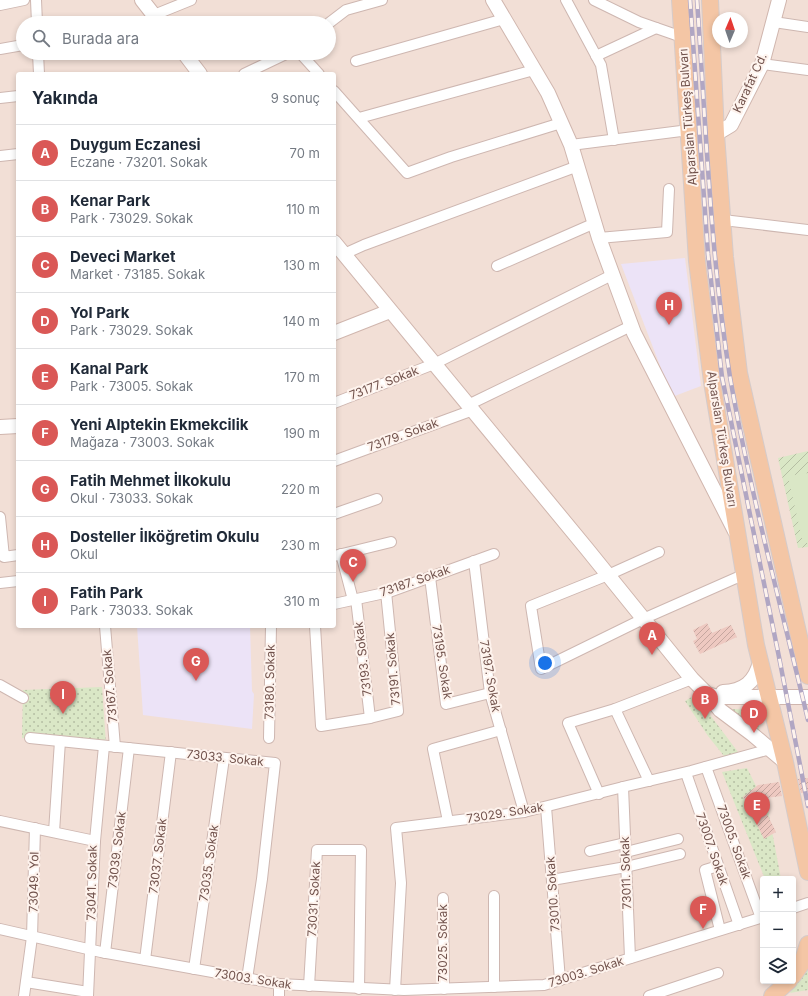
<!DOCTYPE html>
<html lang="tr">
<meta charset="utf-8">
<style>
body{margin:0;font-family:Inter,sans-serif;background:#f2f2f3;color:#1f2937}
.controls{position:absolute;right:12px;bottom:12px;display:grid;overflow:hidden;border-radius:4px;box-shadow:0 2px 6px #0003}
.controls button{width:36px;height:36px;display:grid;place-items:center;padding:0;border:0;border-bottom:1px solid #e0e1e3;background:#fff;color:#1f2937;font:20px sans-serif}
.compass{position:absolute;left:712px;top:12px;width:36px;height:36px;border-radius:50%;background:#fff;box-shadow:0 2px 6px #0003;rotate:2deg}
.you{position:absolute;left:545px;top:663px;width:14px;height:14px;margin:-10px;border:3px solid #fff;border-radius:50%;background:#1a73e8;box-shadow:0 0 0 6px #1a73e833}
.badge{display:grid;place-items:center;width:26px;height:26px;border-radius:50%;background:#da5856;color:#fff;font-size:13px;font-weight:700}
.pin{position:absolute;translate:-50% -33px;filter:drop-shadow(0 1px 2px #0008)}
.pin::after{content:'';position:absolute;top:21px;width:14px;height:12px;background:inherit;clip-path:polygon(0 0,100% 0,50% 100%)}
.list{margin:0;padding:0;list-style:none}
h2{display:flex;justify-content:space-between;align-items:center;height:52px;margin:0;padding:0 16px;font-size:17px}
h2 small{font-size:13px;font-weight:400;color:#747a83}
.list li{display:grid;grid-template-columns:26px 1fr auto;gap:12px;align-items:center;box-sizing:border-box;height:56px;padding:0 16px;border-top:1px solid #e0e1e3}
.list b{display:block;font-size:15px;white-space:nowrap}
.list p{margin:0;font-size:13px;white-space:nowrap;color:#747a83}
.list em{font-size:13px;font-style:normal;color:#747a83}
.icon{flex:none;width:22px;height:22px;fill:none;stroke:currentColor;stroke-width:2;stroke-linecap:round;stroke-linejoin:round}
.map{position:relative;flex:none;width:808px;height:996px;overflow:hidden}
.search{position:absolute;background:#fff;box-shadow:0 2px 6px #0003;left:16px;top:16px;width:320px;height:44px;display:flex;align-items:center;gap:10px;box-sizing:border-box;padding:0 14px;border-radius:22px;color:#747a83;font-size:15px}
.panel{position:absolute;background:#fff;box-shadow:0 2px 6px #0003;left:16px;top:72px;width:320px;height:556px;border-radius:4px}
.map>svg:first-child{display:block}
.residential{fill:#f2dfd6;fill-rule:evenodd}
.education{fill:#ece3f7}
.grass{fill:url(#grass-dots)}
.garden{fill:url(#garden-furrows)}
.pitch{fill:#dae7c6}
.building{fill:url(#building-hatch)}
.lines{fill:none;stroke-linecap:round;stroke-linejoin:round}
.minor-casing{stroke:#ceb7b1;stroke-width:12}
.secondary-casing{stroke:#d0b6ae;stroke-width:16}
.primary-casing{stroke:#d5cbca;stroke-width:18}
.minor{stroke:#fff;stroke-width:10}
.secondary{stroke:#fff;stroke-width:14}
.primary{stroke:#f4c6a5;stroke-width:16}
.rail-casing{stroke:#b0a6c3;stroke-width:4.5}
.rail{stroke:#fef3ed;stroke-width:3;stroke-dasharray:9;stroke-linecap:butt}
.labels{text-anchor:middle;stroke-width:4;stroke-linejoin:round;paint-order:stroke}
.street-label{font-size:12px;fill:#72534d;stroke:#fef3ed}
</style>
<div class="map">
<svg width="808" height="996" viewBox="0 0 808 996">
<defs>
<pattern id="grass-dots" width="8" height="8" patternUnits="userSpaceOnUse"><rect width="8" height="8" fill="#dae7c6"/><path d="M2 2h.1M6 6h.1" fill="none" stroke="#b5bea3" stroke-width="1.8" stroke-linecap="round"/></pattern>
<pattern id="garden-furrows" width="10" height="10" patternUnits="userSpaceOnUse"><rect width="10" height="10" fill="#dae7c6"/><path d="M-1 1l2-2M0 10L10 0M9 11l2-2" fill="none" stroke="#b5bea3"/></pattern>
<pattern id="building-hatch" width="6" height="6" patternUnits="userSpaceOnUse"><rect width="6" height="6" fill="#eec9c1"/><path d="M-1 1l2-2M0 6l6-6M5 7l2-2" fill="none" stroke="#c5a69f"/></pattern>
</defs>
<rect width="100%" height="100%" fill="#fbefe7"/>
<path class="residential" d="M0,0H808V996H0ZM718,18H742V42H718ZM23,23H329V53H23ZM18,74H334V626H18ZM763,879H793V981H763Z"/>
<g class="education">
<polygon points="685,258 701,386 672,397 621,264"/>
<polygon points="137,626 250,626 252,691 254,694 252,729 143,715"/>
</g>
<g class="grass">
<polygon points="102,687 106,744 22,738 23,690"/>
<polygon points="695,695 741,756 724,756 708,736 685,701"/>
<polygon points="731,709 755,710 765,756"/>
<polygon points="747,768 768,810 781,879 765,879 722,772"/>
<polygon points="808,959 808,990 790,993 802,975"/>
</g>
<polygon class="garden" points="808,451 808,547 798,548 778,458"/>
<polygon class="pitch" points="808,473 808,543 803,543 788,476"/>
<g class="building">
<polygon points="707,623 712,633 731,625 737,637 700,654 693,641 697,639 693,630"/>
<polygon points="808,778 808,792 801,793 798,779"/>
<polygon points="779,782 782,796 765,798 768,803 763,806 776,832 764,839 743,797 758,785"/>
</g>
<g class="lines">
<defs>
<g id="minor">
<polyline points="36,0 37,23"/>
<polyline points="566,0 601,65 614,140"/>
<polyline points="594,0 639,22 682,37"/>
<polyline points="0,5 24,0"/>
<polyline points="154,15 191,0"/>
<polyline points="774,22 808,27"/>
<polyline points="329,23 346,10 382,0"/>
<polyline points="0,49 23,45"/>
<polyline points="38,53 39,74"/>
<polyline points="300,53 319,74"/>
<polyline points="596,56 656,28"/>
<polyline points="356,61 504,19"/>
<polyline points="762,64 808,70"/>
<polyline points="244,74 288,53"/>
<polyline points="334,91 407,173 451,157 561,123"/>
<polyline points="0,98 18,96"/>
<polyline points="359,118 534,70"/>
<polyline points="571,145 689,130"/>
<polyline points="0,156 18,154"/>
<polyline points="723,220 808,230"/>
<polyline points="599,238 667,232 669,189"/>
<polyline points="344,254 364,245 578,166"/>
<polyline points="497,266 595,223"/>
<polyline points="334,403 434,364 612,275"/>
<polyline points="468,405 631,326"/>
<polyline points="334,461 473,410"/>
<polyline points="334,514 377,499"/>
<polyline points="0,517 4,557 18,555"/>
<polyline points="659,552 608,575 531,606 541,669 643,619 745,574"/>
<polyline points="341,554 353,600"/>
<polyline points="334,556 391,542"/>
<polyline points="474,561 490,693 524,812"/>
<polyline points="430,577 446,704 490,693"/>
<polyline points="0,583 18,581"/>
<polyline points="356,599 370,718"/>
<polyline points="334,604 389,592 494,554"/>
<polyline points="105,626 115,747"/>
<polyline points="315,626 321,726 370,718 398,711 386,592"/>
<polyline points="0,685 23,698"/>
<polyline points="615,709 649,781"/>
<polyline points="30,738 275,763 262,879 247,979"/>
<polyline points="269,738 271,626"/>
<polyline points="706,767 761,918"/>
<polyline points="686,773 739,925"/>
<polyline points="623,787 630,958"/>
<polyline points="599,794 568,723 615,709 692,679"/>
<polyline points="546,807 560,980"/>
<polyline points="0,821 95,841 88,996"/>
<polyline points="448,821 433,749 501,730"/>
<polyline points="54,832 60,741"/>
<polyline points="95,841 104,746"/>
<polyline points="590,851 625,843"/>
<polyline points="626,852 678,839"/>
<polyline points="718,866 705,870 720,930"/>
<polyline points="552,880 626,867 680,854"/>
<polyline points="494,896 494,987"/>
<polyline points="443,898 444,989"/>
<polyline points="793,908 808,903"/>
<polyline points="0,929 101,952 279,984 404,990 544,985 763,917"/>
<polyline points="105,953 129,748"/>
<polyline points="145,960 171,752"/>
<polyline points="194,969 224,758"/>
<polyline points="26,982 88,992"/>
<polyline points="309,986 317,850 361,850 359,989"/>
<polyline points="395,990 401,883 396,828 524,812 627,786 691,771 770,749"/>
<polyline points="24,996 32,937 35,828"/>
<polyline points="279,996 279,984"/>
<polyline points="649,996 718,973"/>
</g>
<g id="secondary">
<polyline points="142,0 160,23"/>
<polyline points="493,0 548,93 571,145 599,238 634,333 735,531"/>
<polyline points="184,53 200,74"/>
<polyline points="716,134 731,125 762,64 779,0"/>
<polyline points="334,242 587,549 692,679 707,694 720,710 752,734 785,762"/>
<polyline points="334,333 390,311"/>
<polyline points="0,427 18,426"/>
<path d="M723,692C744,691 755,682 760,662"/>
<polyline points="707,694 718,697 808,697"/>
</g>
<g id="primary">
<polyline points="680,0 697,261 712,382 756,645 785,762 808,872"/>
<polyline points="710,0 716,134 725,257 739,373 808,676"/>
<polyline points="793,976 802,963 808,944"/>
<polyline points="772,996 789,981"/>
</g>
</defs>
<use href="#minor" class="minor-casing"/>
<use href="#secondary" class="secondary-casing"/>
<use href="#primary" class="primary-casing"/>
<use href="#minor" class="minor"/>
<use href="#secondary" class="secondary"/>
<use href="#primary" class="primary"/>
<defs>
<g id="rail">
<polyline points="690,0 708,254 722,377 779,657 808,806"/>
<path d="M697,0C706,126 710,252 730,377C750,492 781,606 808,720"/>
</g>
</defs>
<use href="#rail" class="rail-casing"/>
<use href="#rail" class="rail"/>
</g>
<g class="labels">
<g class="street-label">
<text transform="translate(750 83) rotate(-65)" y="4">Karafat Cd.</text>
<text transform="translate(688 117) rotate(-94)" y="4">Alparslan Türkeş Bulvarı</text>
<text transform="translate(384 383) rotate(-21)" y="4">73177. Sokak</text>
<text transform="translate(403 435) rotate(-20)" y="4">73179. Sokak</text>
<text transform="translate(722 439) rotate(81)" y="4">Alparslan Türkeş Bulvarı</text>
<text transform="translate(415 581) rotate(-19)" y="4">73187. Sokak</text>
<text transform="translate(363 659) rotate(-97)" y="4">73193. Sokak</text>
<text transform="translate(442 662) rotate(81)" y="4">73195. Sokak</text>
<text transform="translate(393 669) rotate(-95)" y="4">73191. Sokak</text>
<text transform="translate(490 676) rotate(80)" y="4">73197. Sokak</text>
<text transform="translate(270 682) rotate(-89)" y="4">73180. Sokak</text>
<text transform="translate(110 686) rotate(-95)" y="4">73167. Sokak</text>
<text transform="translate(225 758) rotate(6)" y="4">73033. Sokak</text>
<text transform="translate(505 813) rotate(-9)" y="4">73029. Sokak</text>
<text transform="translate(734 842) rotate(70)" y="4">73005. Sokak</text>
<text transform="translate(712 849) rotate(71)" y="4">73007. Sokak</text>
<text transform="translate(117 850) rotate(-83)" y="4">73039. Sokak</text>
<text transform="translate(158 856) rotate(-83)" y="4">73037. Sokak</text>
<text transform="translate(209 863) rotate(-82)" y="4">73035. Sokak</text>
<text transform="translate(626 873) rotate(-92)" y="4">73011. Sokak</text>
<text transform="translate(34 882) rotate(-89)" y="4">73049. Yol</text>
<text transform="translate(92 883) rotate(-89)" y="4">73041. Sokak</text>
<text transform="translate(553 894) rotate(-94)" y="4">73010. Sokak</text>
<text transform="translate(314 899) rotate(-87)" y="4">73031. Sokak</text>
<text transform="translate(443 943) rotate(-90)" y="4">73025. Sokak</text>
<text transform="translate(586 972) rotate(-17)" y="4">73003. Sokak</text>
<text transform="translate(253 979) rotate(9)" y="4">73003. Sokak</text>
</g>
</g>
</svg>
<div class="controls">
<button>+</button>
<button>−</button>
<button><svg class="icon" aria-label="layers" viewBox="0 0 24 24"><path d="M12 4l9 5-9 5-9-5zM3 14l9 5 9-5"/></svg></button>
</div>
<svg class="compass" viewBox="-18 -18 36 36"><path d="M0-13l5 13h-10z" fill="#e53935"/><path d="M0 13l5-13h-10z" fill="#747a83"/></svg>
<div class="you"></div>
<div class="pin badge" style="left:652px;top:655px">A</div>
<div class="pin badge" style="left:705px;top:719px">B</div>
<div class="pin badge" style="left:353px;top:582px">C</div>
<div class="pin badge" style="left:754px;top:733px">D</div>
<div class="pin badge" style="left:757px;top:825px">E</div>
<div class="pin badge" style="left:703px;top:929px">F</div>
<div class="pin badge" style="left:196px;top:681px">G</div>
<div class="pin badge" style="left:669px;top:325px">H</div>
<div class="pin badge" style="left:63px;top:714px">I</div>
<div class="search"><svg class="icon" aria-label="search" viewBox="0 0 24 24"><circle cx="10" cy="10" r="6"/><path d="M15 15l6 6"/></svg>Burada ara</div>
<section class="panel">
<h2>Yakında<small>9 sonuç</small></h2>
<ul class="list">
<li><span class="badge">A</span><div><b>Duygum Eczanesi</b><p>Eczane · 73201. Sokak</p></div><em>70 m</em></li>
<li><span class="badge">B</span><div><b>Kenar Park</b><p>Park · 73029. Sokak</p></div><em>110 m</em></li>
<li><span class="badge">C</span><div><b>Deveci Market</b><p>Market · 73185. Sokak</p></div><em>130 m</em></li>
<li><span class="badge">D</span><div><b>Yol Park</b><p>Park · 73029. Sokak</p></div><em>140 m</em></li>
<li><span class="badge">E</span><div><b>Kanal Park</b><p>Park · 73005. Sokak</p></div><em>170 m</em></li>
<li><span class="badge">F</span><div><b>Yeni Alptekin Ekmekcilik</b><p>Mağaza · 73003. Sokak</p></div><em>190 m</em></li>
<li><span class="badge">G</span><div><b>Fatih Mehmet İlkokulu</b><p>Okul · 73033. Sokak</p></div><em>220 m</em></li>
<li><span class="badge">H</span><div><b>Dosteller İlköğretim Okulu</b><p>Okul</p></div><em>230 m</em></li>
<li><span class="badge">I</span><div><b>Fatih Park</b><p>Park · 73033. Sokak</p></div><em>310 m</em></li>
</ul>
</section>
</div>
